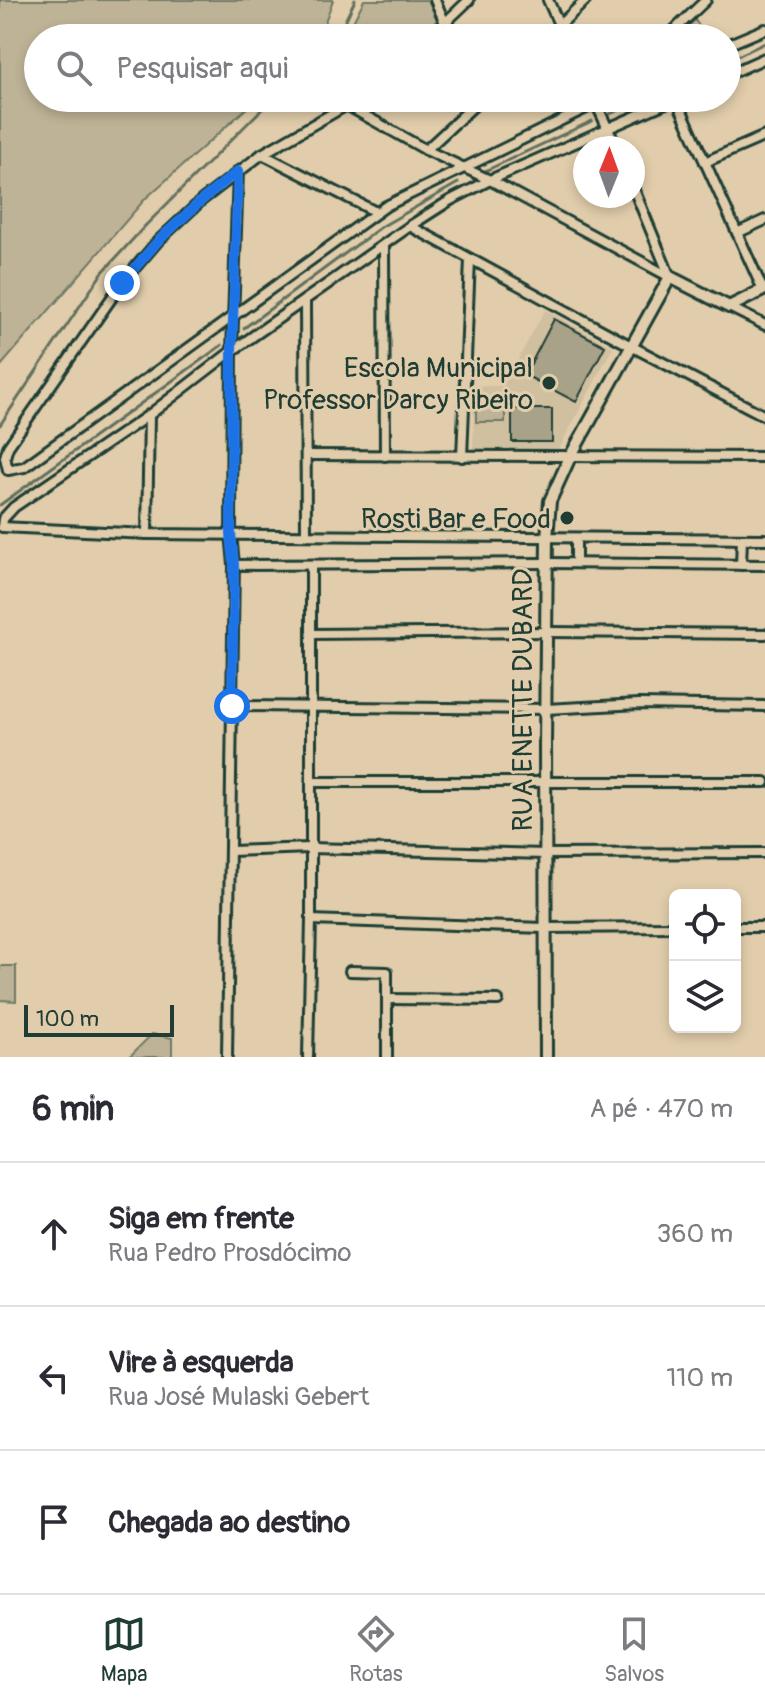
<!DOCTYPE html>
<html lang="pt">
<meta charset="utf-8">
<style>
body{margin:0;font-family:Pangolin,sans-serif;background:#f2f2f3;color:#2b2b33}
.controls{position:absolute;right:24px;bottom:24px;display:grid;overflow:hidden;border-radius:12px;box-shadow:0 4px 12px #0003}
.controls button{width:72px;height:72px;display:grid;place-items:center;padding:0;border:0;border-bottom:2px solid #e1e1e2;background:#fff;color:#2b2b33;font:40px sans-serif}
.compass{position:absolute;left:573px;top:136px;width:72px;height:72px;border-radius:50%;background:#fff;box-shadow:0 4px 12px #0003;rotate:1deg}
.scale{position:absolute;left:24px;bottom:20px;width:150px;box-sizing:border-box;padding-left:8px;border:4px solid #1f3d34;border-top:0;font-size:22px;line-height:28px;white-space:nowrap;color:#1f3d34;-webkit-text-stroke:6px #e1cdab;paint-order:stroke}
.stop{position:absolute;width:24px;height:24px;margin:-18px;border:6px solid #1a73e8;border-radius:50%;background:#fff}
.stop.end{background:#1a73e8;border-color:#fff;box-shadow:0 2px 8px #0008}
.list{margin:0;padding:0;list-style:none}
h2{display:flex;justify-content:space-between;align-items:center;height:104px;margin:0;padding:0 32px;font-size:34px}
h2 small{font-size:26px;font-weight:400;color:#7c7c81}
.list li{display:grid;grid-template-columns:52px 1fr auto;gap:24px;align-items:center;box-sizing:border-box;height:144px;padding:0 32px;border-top:2px solid #e1e1e2}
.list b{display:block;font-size:30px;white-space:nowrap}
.list p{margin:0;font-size:26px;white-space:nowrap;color:#7c7c81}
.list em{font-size:26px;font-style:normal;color:#7c7c81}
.icon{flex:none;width:44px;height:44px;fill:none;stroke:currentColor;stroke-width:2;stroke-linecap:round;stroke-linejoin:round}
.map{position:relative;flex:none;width:765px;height:1057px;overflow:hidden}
.search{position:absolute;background:#fff;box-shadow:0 4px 12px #0003;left:24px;right:24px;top:24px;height:88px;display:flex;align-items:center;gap:20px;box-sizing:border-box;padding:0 28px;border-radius:44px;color:#7c7c81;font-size:30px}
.sheet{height:536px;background:#fff}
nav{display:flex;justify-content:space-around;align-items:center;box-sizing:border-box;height:112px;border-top:2px solid #e1e1e2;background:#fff;font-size:22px;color:#7c7c81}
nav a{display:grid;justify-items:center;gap:4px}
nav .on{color:#1f3d34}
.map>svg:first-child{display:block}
.built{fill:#d0c0a0}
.green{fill:#beb396;stroke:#6e7865;stroke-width:2}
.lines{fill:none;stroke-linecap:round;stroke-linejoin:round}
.stream{stroke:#626f5d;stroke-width:3}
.building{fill:#a8a288;stroke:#1f3d34;stroke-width:2}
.minor-casing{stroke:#1f3d34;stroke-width:14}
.tertiary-casing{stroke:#1f3d34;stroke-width:16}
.minor{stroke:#e1cdab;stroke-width:8}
.tertiary{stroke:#e1cdab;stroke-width:10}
.route{stroke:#1a73e8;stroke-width:10}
.poi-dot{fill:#1f3d34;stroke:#e1cdab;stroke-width:3}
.labels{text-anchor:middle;stroke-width:6;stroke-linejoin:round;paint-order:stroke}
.poi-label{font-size:28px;fill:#1f3d34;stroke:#e1cdab;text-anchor:end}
.street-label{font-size:28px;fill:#1f3d34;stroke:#e1cdab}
</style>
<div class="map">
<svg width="765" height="1057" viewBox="0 0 765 1057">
<rect width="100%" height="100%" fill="#e1cdab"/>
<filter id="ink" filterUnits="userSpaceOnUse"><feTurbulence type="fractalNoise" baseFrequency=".0125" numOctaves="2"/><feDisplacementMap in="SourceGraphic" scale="16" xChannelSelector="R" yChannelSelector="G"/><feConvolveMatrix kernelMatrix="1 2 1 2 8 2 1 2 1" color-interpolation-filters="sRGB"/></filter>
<g filter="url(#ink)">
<polygon class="built" points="545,310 613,347 558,451 473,451 474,386 503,386"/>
<g class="green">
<polygon points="0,0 333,0 319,38 38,38 38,98 258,98 145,199 0,367"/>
<polygon points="364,0 431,0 439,18 420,38 345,38"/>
<polygon points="695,20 707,38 675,38 676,38"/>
<polygon points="505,399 505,422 476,422 476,399"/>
<polygon points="0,966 16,966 16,1001 0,1000"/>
<polygon points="152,1034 172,1038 172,1057 129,1057"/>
</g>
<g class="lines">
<g class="stream">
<polyline points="337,38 355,0"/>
<polyline points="727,61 765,43"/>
<polyline points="610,114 645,98"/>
<polyline points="485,171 592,121"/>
<polyline points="244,328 381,227 458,183"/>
<polyline points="0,425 102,273 146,225 273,98"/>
<polyline points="0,505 222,345"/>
</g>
</g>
<g class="building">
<polygon points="554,319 605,346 576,402 525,375"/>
<rect x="512" y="409" width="40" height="33"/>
</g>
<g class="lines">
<defs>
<g id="minor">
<polyline points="435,0 445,23"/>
<polyline points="548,0 565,38"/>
<polyline points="429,38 469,0"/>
<polyline points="546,38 586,0"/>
<polyline points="666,38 706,0"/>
<polyline points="727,45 765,29"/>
<polyline points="727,75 765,58"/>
<polyline points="359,98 262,154 202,200 158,241 122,283 8,447 5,457 8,470 24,467 386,206 607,98"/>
<polyline points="676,98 763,290"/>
<polyline points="677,98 490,180 449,201 410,226 232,351 149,415 14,507 3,519 2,527 147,534 765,539"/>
<polyline points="594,99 617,148"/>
<polyline points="348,106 426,150 490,180 670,277"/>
<polyline points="426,150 482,98"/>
<polyline points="262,154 376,212"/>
<polyline points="705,162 765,136"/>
<polyline points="633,187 670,277"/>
<polyline points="410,226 631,346 765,416"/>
<polyline points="737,233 765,220"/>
<polyline points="384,245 385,456"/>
<polyline points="305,300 306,534"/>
<polyline points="729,307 765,325"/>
<polyline points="307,455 765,457"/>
<polyline points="462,457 470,259"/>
<polyline points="147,534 149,415"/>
<polyline points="576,563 576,538"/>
<polyline points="234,565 547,563 765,565"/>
<polyline points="741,565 742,539"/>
<polyline points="311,634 547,632 765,634"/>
<polyline points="232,706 546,709 639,704 765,706"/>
<polyline points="311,782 765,782"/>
<polyline points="231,851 309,848 545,854 765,853"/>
<polyline points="311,920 544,928 675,927"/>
<polyline points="735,927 765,927"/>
<polyline points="350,971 387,972 387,1057"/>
<polyline points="387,999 498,1000"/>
<polyline points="227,1057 234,565 231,533 232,351 238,171"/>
<polyline points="308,1057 311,920 311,565"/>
</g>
<polyline id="tertiary" points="546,1057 545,744 547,538 550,501 570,457 670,277 729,307 765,289"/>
</defs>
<use href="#minor" class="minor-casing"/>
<use href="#tertiary" class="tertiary-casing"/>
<use href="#minor" class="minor"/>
<use href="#tertiary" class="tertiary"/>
</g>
</g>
<g class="lines" filter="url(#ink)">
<polyline class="route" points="122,283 158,241 202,200 238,171 232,351 231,533 234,565 232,706"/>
</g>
<g class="poi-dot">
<circle cx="549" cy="383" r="8"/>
<circle cx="567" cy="518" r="8"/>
</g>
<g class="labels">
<g class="poi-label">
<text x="533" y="377">Escola Municipal<tspan x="533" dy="32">Professor Darcy Ribeiro</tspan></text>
<text x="551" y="528">Rosti Bar e Food</text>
</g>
<g class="street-label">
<text transform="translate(522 700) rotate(-90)" y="10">RUA ENETTE DUBARD</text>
</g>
</g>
</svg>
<div class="controls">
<button><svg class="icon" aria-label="locate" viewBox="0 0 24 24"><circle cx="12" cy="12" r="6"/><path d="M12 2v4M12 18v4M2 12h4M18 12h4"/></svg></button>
<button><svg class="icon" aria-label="layers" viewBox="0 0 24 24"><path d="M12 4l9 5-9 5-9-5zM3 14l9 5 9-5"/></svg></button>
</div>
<svg class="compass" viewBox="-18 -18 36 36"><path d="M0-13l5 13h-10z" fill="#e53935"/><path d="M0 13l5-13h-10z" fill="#7c7c81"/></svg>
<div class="scale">100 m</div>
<div class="stop" style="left:232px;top:706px"></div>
<div class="stop end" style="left:122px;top:283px"></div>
<div class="search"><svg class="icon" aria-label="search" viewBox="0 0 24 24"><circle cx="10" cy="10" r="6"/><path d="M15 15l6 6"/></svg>Pesquisar aqui</div>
</div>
<section class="sheet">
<h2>6 min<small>A pé · 470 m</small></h2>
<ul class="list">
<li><svg class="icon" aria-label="ahead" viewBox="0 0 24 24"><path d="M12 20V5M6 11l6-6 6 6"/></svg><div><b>Siga em frente</b><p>Rua Pedro Prosdócimo</p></div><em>360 m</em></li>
<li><svg class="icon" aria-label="left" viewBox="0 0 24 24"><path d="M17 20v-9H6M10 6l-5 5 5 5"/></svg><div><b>Vire à esquerda</b><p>Rua José Mulaski Gebert</p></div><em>110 m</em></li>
<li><svg class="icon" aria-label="arrive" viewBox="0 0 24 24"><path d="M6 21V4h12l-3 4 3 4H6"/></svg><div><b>Chegada ao destino</b></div></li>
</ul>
</section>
<nav>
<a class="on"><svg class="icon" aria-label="map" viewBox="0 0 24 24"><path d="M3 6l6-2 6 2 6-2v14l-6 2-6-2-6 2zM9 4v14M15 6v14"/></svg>Mapa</a>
<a><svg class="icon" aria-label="directions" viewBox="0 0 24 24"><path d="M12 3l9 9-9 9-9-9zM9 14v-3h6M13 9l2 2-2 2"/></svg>Rotas</a>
<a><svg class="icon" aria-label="saved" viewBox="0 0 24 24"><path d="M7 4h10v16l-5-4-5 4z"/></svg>Salvos</a>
</nav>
